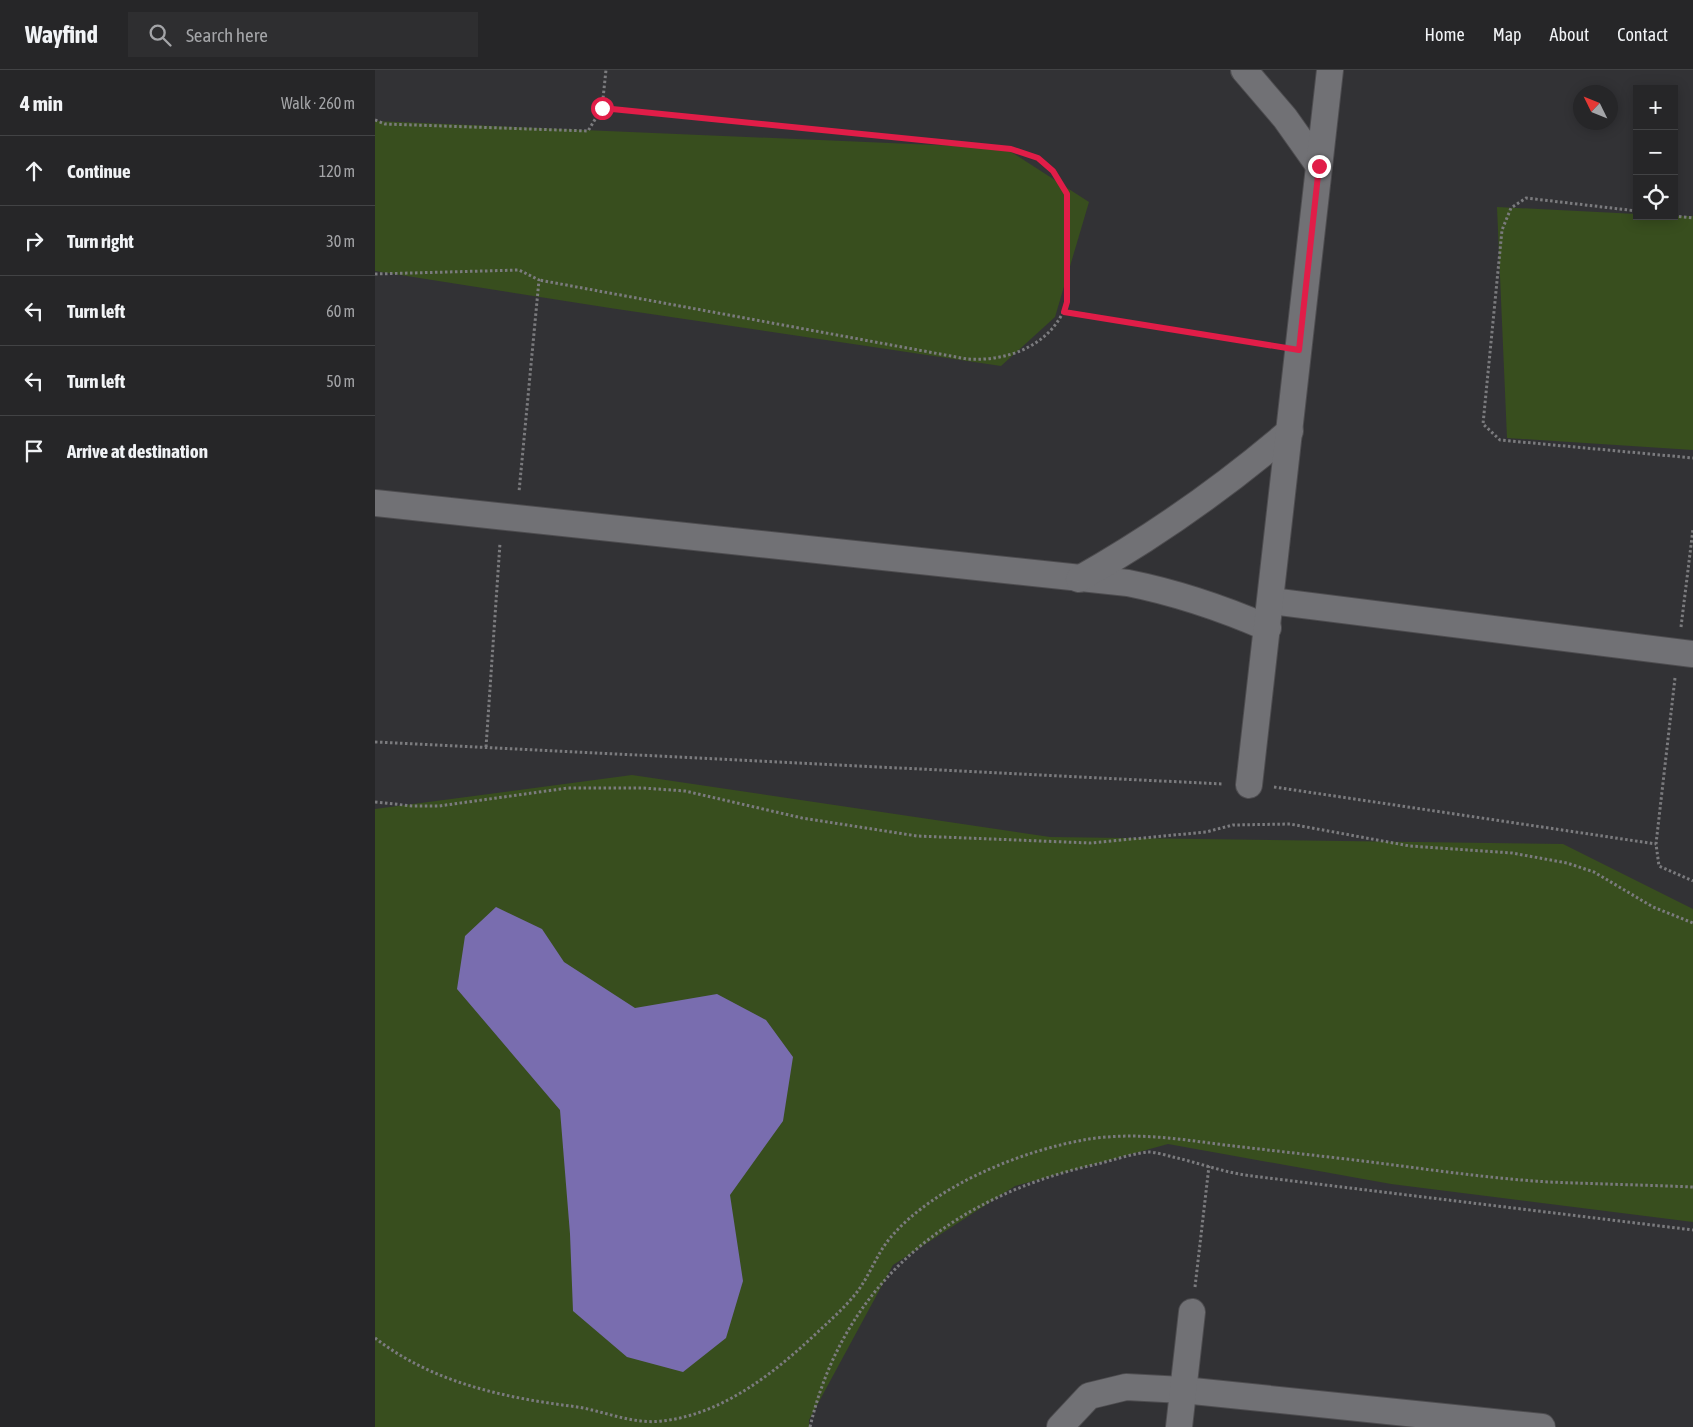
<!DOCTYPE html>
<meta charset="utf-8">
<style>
body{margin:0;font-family:"Asap Condensed",sans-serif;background:#2e2e30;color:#f1f3f6}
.controls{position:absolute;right:15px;top:15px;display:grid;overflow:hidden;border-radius:0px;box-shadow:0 2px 12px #0003}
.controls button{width:45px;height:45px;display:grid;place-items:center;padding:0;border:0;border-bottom:1px solid #424345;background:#262628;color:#f1f3f6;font:25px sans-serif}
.compass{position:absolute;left:1198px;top:15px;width:45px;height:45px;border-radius:50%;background:#262628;box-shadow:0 2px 12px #0003;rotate:313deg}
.stop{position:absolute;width:15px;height:15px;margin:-11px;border:4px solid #e11d48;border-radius:50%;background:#fff}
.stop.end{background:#e11d48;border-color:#fff;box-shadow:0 1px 5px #0008}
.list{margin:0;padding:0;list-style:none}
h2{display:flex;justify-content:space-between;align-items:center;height:65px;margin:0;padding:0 20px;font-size:21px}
h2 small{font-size:16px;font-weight:400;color:#a4a5a8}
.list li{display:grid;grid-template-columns:32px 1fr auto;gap:15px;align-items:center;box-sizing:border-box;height:70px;padding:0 20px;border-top:1px solid #424345}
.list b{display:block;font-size:19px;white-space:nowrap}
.list em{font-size:16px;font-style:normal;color:#a4a5a8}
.icon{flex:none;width:28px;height:28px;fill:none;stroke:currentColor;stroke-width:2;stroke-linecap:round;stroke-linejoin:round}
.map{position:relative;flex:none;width:1318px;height:1357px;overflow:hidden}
header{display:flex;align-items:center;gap:30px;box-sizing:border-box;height:70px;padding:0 25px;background:#262628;border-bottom:1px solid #424345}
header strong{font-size:24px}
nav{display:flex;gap:28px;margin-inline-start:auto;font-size:18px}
.search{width:350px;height:45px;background:#2e2e30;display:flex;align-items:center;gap:12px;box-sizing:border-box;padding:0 18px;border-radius:0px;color:#a4a5a8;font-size:19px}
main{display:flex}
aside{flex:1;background:#262628}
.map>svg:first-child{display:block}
.green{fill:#384e1e}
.water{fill:#796daf}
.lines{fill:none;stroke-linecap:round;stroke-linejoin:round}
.minor-casing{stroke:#4e4d50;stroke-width:28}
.path{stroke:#7b7b7e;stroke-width:3;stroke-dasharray:2.5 2.5;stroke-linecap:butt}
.minor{stroke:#717175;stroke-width:26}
.route{stroke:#e11d48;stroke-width:6}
</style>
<header>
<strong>Wayfind</strong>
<div class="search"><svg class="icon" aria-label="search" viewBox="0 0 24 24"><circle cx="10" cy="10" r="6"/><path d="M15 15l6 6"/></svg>Search here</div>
<nav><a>Home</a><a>Map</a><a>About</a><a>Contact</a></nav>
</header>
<main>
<aside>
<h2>4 min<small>Walk · 260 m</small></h2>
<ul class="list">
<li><svg class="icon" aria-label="ahead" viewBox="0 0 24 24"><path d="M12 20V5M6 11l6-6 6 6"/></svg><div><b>Continue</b></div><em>120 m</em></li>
<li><svg class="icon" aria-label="right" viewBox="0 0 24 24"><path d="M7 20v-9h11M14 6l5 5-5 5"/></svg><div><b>Turn right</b></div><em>30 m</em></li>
<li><svg class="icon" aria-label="left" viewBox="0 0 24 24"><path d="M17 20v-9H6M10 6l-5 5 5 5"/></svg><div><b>Turn left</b></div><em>60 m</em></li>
<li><svg class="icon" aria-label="left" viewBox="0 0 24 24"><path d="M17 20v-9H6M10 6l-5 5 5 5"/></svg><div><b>Turn left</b></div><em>50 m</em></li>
<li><svg class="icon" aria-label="arrive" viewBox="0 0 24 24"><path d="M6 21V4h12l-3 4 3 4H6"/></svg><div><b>Arrive at destination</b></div></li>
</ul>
</aside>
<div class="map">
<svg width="1318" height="1357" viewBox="0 0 1318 1357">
<rect width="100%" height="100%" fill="#323235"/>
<g class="green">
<polygon points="0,51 630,78 714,132 680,247 626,296 235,238 0,201"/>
<polygon points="1122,137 1262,144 1262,146 1318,146 1318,380 1132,368"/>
<polygon points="257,705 675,767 1188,774 1318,839 1318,1152 1016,1114 793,1074 640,1116 518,1195 434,1350 434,1357 0,1357 0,739"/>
</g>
<polygon class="water" points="121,837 167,859 189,892 260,938 342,924 391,950 418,987 408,1051 355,1125 368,1211 351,1268 308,1302 252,1287 198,1241 195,1164 185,1040 82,919 90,866"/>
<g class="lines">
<defs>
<g id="minor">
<polyline points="869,0 910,48 944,96"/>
<path d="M0,433L753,513C803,523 847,538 893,558"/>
<path d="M704,509C782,465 847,419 915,361"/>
<polyline points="896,531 1318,584"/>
<polyline points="874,715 955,0"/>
<polyline points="685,1357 714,1326 751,1317 808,1320 1167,1357"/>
<polyline points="804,1357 817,1242"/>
</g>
</defs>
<use href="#minor" class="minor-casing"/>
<g class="path">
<polyline points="227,38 231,0"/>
<path d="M0,50L10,54L213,61L227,38L636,79L663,89L678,101L692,124V232C679,274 634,292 592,289L164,210"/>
<polyline points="1262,141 1151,128 1136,138 1127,160 1108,354 1125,370 1318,388"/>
<polyline points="1299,146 1318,148"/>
<polyline points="0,204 144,200 164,210 144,422"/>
<polyline points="689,241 899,276"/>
<polyline points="1306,557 1318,459"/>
<polyline points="1300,608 1281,774 1284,796 1318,811"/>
<polyline points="0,672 847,714"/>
<polyline points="111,677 125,473"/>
<polyline points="899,717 1281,774"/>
<polyline points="0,732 38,736 64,736 193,718 268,718 310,721 427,748 542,766 715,773 831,762 858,755 915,754 1035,776 1137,783 1192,793 1219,802 1278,837 1318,853"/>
<polyline points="820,1217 834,1096"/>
<path d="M0,1268C57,1312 126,1327 195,1336C225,1339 256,1355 287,1351C350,1344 403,1300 447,1258C459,1247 472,1235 482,1222C495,1205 502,1183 516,1167C560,1115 648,1080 714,1069C761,1062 804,1069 850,1075C893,1080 936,1085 980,1090C1044,1098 1109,1108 1174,1112C1222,1114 1270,1115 1318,1117"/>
<path d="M435,1357C469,1212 577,1127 718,1095C736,1091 755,1084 773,1082C780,1082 790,1085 798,1087C824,1093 851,1103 877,1106C1024,1124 1171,1142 1318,1160"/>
</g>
<use href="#minor" class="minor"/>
</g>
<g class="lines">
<polyline class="route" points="227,38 636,79 663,88 678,101 692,124 692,232 689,242 924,280 944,96"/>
</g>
</svg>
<div class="controls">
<button>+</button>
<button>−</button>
<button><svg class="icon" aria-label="locate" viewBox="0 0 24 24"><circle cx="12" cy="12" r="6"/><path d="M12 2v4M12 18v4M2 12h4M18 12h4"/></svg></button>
</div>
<svg class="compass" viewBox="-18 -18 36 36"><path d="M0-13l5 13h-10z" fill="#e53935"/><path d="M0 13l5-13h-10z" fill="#a4a5a8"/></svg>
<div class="stop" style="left:227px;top:38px"></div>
<div class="stop end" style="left:944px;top:96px"></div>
</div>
</main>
